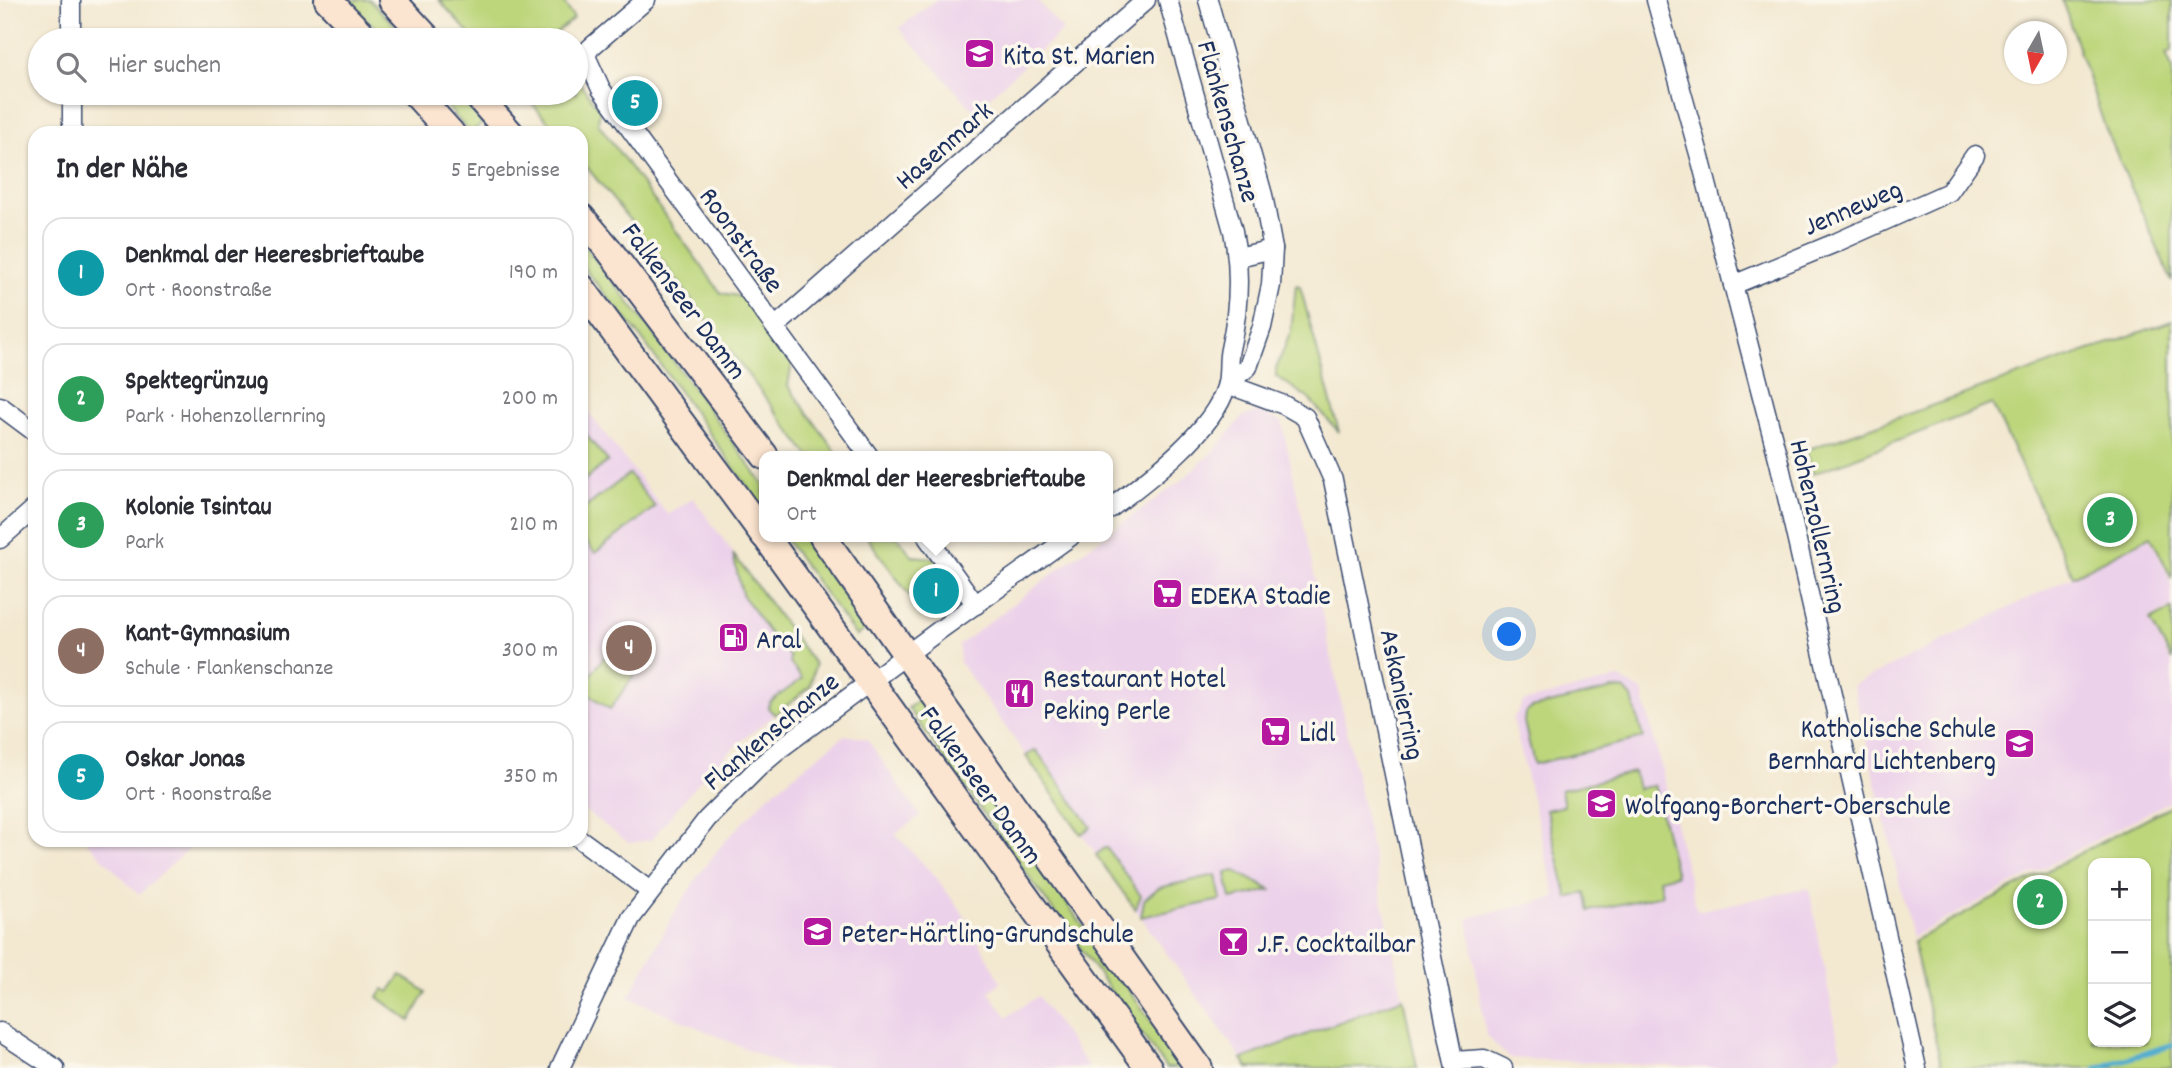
<!DOCTYPE html>
<html lang="de">
<meta charset="utf-8">
<style>
body{margin:0;font-family:Dekko,sans-serif;background:#f2f2f3;color:#2b2b33}
.controls{position:absolute;right:21px;bottom:21px;display:grid;overflow:hidden;border-radius:14px;box-shadow:0 2px 5px #0004}
.controls button{width:63px;height:63px;display:grid;place-items:center;padding:0;border:0;border-bottom:2px solid #e1e1e2;background:#fff;color:#2b2b33;font:35px sans-serif}
.compass{position:absolute;left:2004px;top:21px;width:63px;height:63px;border-radius:50%;background:#fff;box-shadow:0 2px 5px #0004;rotate:189deg}
.you{position:absolute;left:1510px;top:635px;width:24px;height:24px;margin:-18px;border:5px solid #fff;border-radius:50%;background:#1a73e8;box-shadow:0 0 0 10px #1a73e833}
.badge{display:grid;place-items:center;width:46px;height:46px;border-radius:50%;background:#b5179e;color:#fff;font-size:23px;font-weight:700}
.pin{position:absolute;translate:-50% -50%;border:4px solid #fff;box-shadow:0 2px 7px #0006}
.popup{position:absolute;left:759px;top:451px;width:354px;height:91px;box-sizing:border-box;display:grid;place-content:center;border-radius:14px;background:#fff;filter:drop-shadow(0 2px 5px #0005);font-size:23px;white-space:nowrap;color:#7c7c81}
.popup b{font-size:26px;color:#2b2b33}
.popup::after{content:'';position:absolute;left:50%;top:100%;margin-left:-14px;border:14px solid transparent;border-top-color:#fff}
.list{margin:0;padding:0;list-style:none}
h2{display:flex;justify-content:space-between;align-items:center;height:91px;margin:0;padding:0 28px;font-size:30px}
h2 small{font-size:23px;font-weight:400;color:#7c7c81}
.list li{display:grid;grid-template-columns:46px 1fr auto;gap:21px;align-items:center;box-sizing:border-box;height:112px;margin:0 14px 14px;padding:0 14px;border:2px solid #e1e1e2;border-radius:21px}
.list b{display:block;font-size:26px;white-space:nowrap}
.list p{margin:0;font-size:23px;white-space:nowrap;color:#7c7c81}
.list em{font-size:23px;font-style:normal;color:#7c7c81}
.icon{flex:none;width:38px;height:38px;fill:none;stroke:currentColor;stroke-width:2;stroke-linecap:round;stroke-linejoin:round}
.map{position:relative;flex:none;width:2172px;height:1068px;overflow:hidden}
.search{position:absolute;background:#fff;box-shadow:0 2px 5px #0004;left:28px;top:28px;width:560px;height:77px;display:flex;align-items:center;gap:18px;box-sizing:border-box;padding:0 24px;border-radius:38px;color:#7c7c81;font-size:26px}
.panel{position:absolute;background:#fff;box-shadow:0 2px 5px #0004;left:28px;top:126px;width:560px;height:721px;border-radius:21px}
.map>svg:first-child{display:block}
.built{fill:#ecd1ea}
.green{fill:#bdd67b;stroke:#6c826c;stroke-width:2;fill-rule:evenodd}
.lines{fill:none;stroke-linecap:round;stroke-linejoin:round}
.stream{stroke:#52add0;stroke-width:6}
.street-casing{stroke:#3b4b6f;stroke-width:21}
.secondary-casing{stroke:#3b4b6f;stroke-width:30}
.street{stroke:#fff;stroke-width:18}
.secondary{stroke:#fce5d0;stroke-width:26}
.labels{text-anchor:middle;stroke-width:7;stroke-linejoin:round;paint-order:stroke}
.poi-label{font-size:28px;fill:#1b2f5e;stroke:#fbf7ec;text-anchor:start}
.street-label{font-size:28px;fill:#1b2f5e;stroke:#fbf7ec}
</style>
<div class="map">
<svg width="2172" height="1068" viewBox="0 0 2172 1068">
<rect width="100%" height="100%" fill="#fbf7ec"/>
<filter id="ink" filterUnits="userSpaceOnUse"><feTurbulence type="fractalNoise" baseFrequency=".0143" numOctaves="2"/><feDisplacementMap in="SourceGraphic" scale="14" xChannelSelector="R" yChannelSelector="G"/><feConvolveMatrix kernelMatrix="1 2 1 2 8 2 1 2 1" color-interpolation-filters="sRGB"/></filter>
<filter id="wash" filterUnits="userSpaceOnUse"><feTurbulence type="fractalNoise" baseFrequency=".00686" numOctaves="4" result="noise"/><feDisplacementMap in="SourceGraphic" scale="28" xChannelSelector="R" yChannelSelector="G"/><feGaussianBlur stdDeviation="1.57" result="paint"/><feColorMatrix in="noise" values="0 0 0 0 0 0 0 0 0 0 0 0 0 0 0 0 0 1.4 0 .05"/><feComposite in="paint" operator="in"/></filter>
<g filter="url(#wash)">
<rect width="100%" height="100%" fill="#f3e8d0"/>
<g class="built">
<polygon points="936,0 1037,0 1063,30 974,111 899,28"/>
<polygon points="581,403 668,515 693,498 815,665 810,687 736,745 696,785 651,840 629,843 581,808"/>
<polygon points="1260,412 1282,422 1403,998 1242,1059 960,663 959,645 1067,563 1103,537 1108,537 1108,533 1181,481 1216,449 1243,416"/>
<polygon points="2150,538 2172,583 2172,607 2148,619 2172,664 2172,800 1912,937 1853,685"/>
<polygon points="1619,678 1642,691 1697,911 1809,888 1841,1054 1825,1068 1706,1068 1509,1058 1486,1035 1468,918 1556,898 1513,719 1523,702"/>
<polygon points="845,735 867,739 920,816 895,834 936,877 967,920 1001,982 989,992 1007,1017 1038,996 1089,1068 789,1068 629,997 675,912 698,876 724,842 769,795"/>
<polygon points="85,840 198,840 139,895"/>
</g>
<g class="green">
<polygon points="347,0 370,0 409,40 388,40"/>
<polygon points="439,0 562,0 574,18 548,40 475,40"/>
<polygon points="2062,0 2172,0 2172,51 2166,54 2172,68 2172,282 2105,127"/>
<polygon points="576,78 600,110 598,123 721,293 744,297 792,363 788,386 839,456 809,456 658,255 581,160 581,133 558,133 523,93 576,93"/>
<polygon points="435,93 456,93 483,123 470,133"/>
<polygon points="581,241 650,329 764,485 764,510 640,336 581,265"/>
<polygon points="1296,285 1300,286 1339,432 1308,398 1276,376 1276,369 1291,331"/>
<polygon points="2172,321 2172,579 2151,536 2073,576 1992,404 1813,474 1806,450"/>
<polygon points="581,429 608,461 581,483"/>
<polygon points="629,474 655,507 595,553 581,535 581,511"/>
<polygon points="784,537 802,537 868,628 856,636"/>
<polygon points="867,537 898,537 912,556 936,558 953,584 919,609"/>
<polygon points="733,554 815,665 810,687 775,715 768,708 770,702 802,679 789,661 790,657 778,642 776,643 742,594"/>
<polygon points="2172,609 2172,660 2150,620"/>
<polygon points="622,632 651,652 610,709 581,689"/>
<polygon points="1613,689 1625,690 1632,698 1643,738 1534,764 1524,722 1525,713 1532,708"/>
<polygon points="920,699 1185,1068 1166,1068 908,708"/>
<polygon points="1036,750 1091,827 1081,834 1026,756"/>
<polygon points="1634,772 1638,789 1654,785 1676,875 1659,879 1662,895 1589,911 1585,893 1568,898 1546,810 1564,806 1561,790"/>
<path d="M2172,805V1068H1942L1913,941ZM2093,863H2146V1042H2093Z"/>
<polygon points="1106,847 1141,896 1135,909 1096,855"/>
<polygon points="1235,871 1271,890 1231,899 1226,873"/>
<polygon points="1216,875 1221,900 1141,917 1144,900 1158,888"/>
<polygon points="401,975 426,992 410,1021 378,997 384,989 389,992"/>
<polygon points="1403,998 1417,1068 1248,1068 1242,1059"/>
</g>
<g class="lines">
<polyline class="stream" points="2097,1068 2172,1045"/>
</g>
</g>
<g filter="url(#ink)">
<g class="lines">
<defs>
<g id="street">
<polyline points="71,0 71,40"/>
<polyline points="646,0 590,48 586,56 601,89 869,456"/>
<polyline points="1208,0 1263,195 1273,249 1271,285 1262,327 1248,367 1227,384"/>
<polyline points="1656,0 1701,161 1779,462 1917,1068"/>
<polyline points="72,93 72,133"/>
<polyline points="1238,257 1273,249"/>
<polyline points="1733,285 1835,243 1949,192 1975,155"/>
<polyline points="775,327 1146,0"/>
<polyline points="1227,384 1284,405 1305,417 1333,480 1455,1068"/>
<polyline points="0,406 35,432"/>
<path d="M1108,510C1145,482 1213,432 1226,387C1230,375 1227,361 1230,349C1239,310 1241,271 1233,231L1168,0"/>
<polyline points="927,537 976,605"/>
<polyline points="0,539 35,508"/>
<polyline points="581,840 650,891"/>
<polyline points="0,1032 55,1068"/>
<polyline points="1454,1061 1484,1059 1503,1068"/>
<polyline points="560,1068 631,918 707,819 759,767 785,745 941,629 1070,537"/>
</g>
<g id="secondary">
<polyline points="328,0 367,40"/>
<polyline points="392,0 429,40"/>
<polyline points="415,93 451,133"/>
<polyline points="475,93 510,133"/>
<polyline points="581,217 609,250 765,456"/>
<polyline points="581,287 764,535"/>
<polyline points="766,537 1149,1068"/>
<polyline points="823,537 1199,1068"/>
</g>
</defs>
<use href="#street" class="street-casing"/>
<use href="#secondary" class="secondary-casing"/>
<use href="#street" class="street"/>
<use href="#secondary" class="secondary"/>
</g>
</g>
<defs>
<symbol id="school-square" viewBox="-11 -11 22 22"><rect x="-9" y="-9" width="18" height="18" rx="4" fill="#b5179e" stroke="#fbf7ec"/><path d="M0-5L7-2L0 1L-7-2ZM-4 1L0 2.5L4 1V4Q0 6-4 4Z" fill="#fff"/></symbol>
<symbol id="supermarket-square" viewBox="-11 -11 22 22"><rect x="-9" y="-9" width="18" height="18" rx="4" fill="#b5179e" stroke="#fbf7ec"/><path d="M-6-5.5h2.5l.6 2H6L4.5 2H-2.5L-4.4-4H-6ZM-1.5 3.2a1.3 1.3 0 1 0 .1 0ZM3 3.2a1.3 1.3 0 1 0 .1 0Z" fill="#fff"/></symbol>
<symbol id="fuel-square" viewBox="-11 -11 22 22"><rect x="-9" y="-9" width="18" height="18" rx="4" fill="#b5179e" stroke="#fbf7ec"/><path d="M-5.5-6h7V0h2V4h1.3V-2.5L3-4.5l.8-.8L6-3V5H2.5V1h-1V6h-7ZM-4.2-4.7v3.2H.2V-4.7Z" fill="#fff"/></symbol>
<symbol id="restaurant-square" viewBox="-11 -11 22 22"><rect x="-9" y="-9" width="18" height="18" rx="4" fill="#b5179e" stroke="#fbf7ec"/><path d="M-5-6h1v4h1v-4h1v4h1v-4h1v5L-1.5 .5V6h-2V.5L-5-1ZM5-6V6H3V1.5H1.5Q1.5-4 5-6Z" fill="#fff"/></symbol>
<symbol id="bar-square" viewBox="-11 -11 22 22"><rect x="-9" y="-9" width="18" height="18" rx="4" fill="#b5179e" stroke="#fbf7ec"/><path d="M-6-5H6L.8 .8V4.5H3.5V6h-7V4.5H-.8V.8Z" fill="#fff"/></symbol>
</defs>
<g fill-rule="evenodd">
<use href="#school-square" x="962" y="36" width="35" height="35"/>
<use href="#supermarket-square" x="1150" y="576" width="35" height="35"/>
<use href="#fuel-square" x="716" y="620" width="35" height="35"/>
<use href="#restaurant-square" x="1002" y="676" width="35" height="35"/>
<use href="#supermarket-square" x="1258" y="714" width="35" height="35"/>
<use href="#school-square" x="2002" y="726" width="35" height="35"/>
<use href="#school-square" x="1584" y="786" width="35" height="35"/>
<use href="#school-square" x="800" y="914" width="35" height="35"/>
<use href="#bar-square" x="1216" y="924" width="35" height="35"/>
</g>
<g class="labels">
<g class="poi-label">
<text x="1003" y="64">Kita St. Marien</text>
<text x="1190" y="604">EDEKA Stadie</text>
<text x="756" y="648">Aral</text>
<text x="1043" y="687">Restaurant Hotel<tspan x="1043" dy="32">Peking Perle</tspan></text>
<text x="1996" y="737" text-anchor="end">Katholische Schule<tspan x="1996" dy="32">Bernhard Lichtenberg</tspan></text>
<text x="1299" y="741">Lidl</text>
<text x="1625" y="814">Wolfgang-Borchert-Oberschule</text>
<text x="841" y="942">Peter-Härtling-Grundschule</text>
<text x="1257" y="952">J.F. Cocktailbar</text>
</g>
<g class="street-label">
<text transform="translate(1230 121) rotate(74)" y="10">Flankenschanze</text>
<text transform="translate(943 144) rotate(-41)" y="10">Hasenmark</text>
<text transform="translate(1852 206) rotate(-23)" y="10">Jenneweg</text>
<text transform="translate(743 239) rotate(54)" y="10">Roonstraße</text>
<text transform="translate(686 300) rotate(53)" y="10">Falkenseer Damm</text>
<text transform="translate(1820 526) rotate(77)" y="10">Hohenzollernring</text>
<text transform="translate(1404 694) rotate(78)" y="10">Askanierring</text>
<text transform="translate(770 730) rotate(-40)" y="10">Flankenschanze</text>
<text transform="translate(983 784) rotate(54)" y="10">Falkenseer Damm</text>
</g>
</g>
</svg>
<div class="controls">
<button>+</button>
<button>−</button>
<button><svg class="icon" aria-label="layers" viewBox="0 0 24 24"><path d="M12 4l9 5-9 5-9-5zM3 14l9 5 9-5"/></svg></button>
</div>
<svg class="compass" viewBox="-18 -18 36 36"><path d="M0-13l5 13h-10z" fill="#e53935"/><path d="M0 13l5-13h-10z" fill="#7c7c81"/></svg>
<div class="you"></div>
<div class="pin badge" style="left:936px;top:591px;background:#0f9aa8">1</div>
<div class="popup"><b>Denkmal der Heeresbrieftaube</b>Ort</div>
<div class="pin badge" style="left:2040px;top:902px;background:#2e9e5b">2</div>
<div class="pin badge" style="left:2110px;top:520px;background:#2e9e5b">3</div>
<div class="pin badge" style="left:629px;top:648px;background:#8d6e63">4</div>
<div class="pin badge" style="left:635px;top:103px;background:#0f9aa8">5</div>
<div class="search"><svg class="icon" aria-label="search" viewBox="0 0 24 24"><circle cx="10" cy="10" r="6"/><path d="M15 15l6 6"/></svg>Hier suchen</div>
<section class="panel">
<h2>In der Nähe<small>5 Ergebnisse</small></h2>
<ul class="list">
<li><span class="badge" style="background:#0f9aa8">1</span><div><b>Denkmal der Heeresbrieftaube</b><p>Ort · Roonstraße</p></div><em>190 m</em></li>
<li><span class="badge" style="background:#2e9e5b">2</span><div><b>Spektegrünzug</b><p>Park · Hohenzollernring</p></div><em>200 m</em></li>
<li><span class="badge" style="background:#2e9e5b">3</span><div><b>Kolonie Tsintau</b><p>Park</p></div><em>210 m</em></li>
<li><span class="badge" style="background:#8d6e63">4</span><div><b>Kant-Gymnasium</b><p>Schule · Flankenschanze</p></div><em>300 m</em></li>
<li><span class="badge" style="background:#0f9aa8">5</span><div><b>Oskar Jonas</b><p>Ort · Roonstraße</p></div><em>350 m</em></li>
</ul>
</section>
</div>
